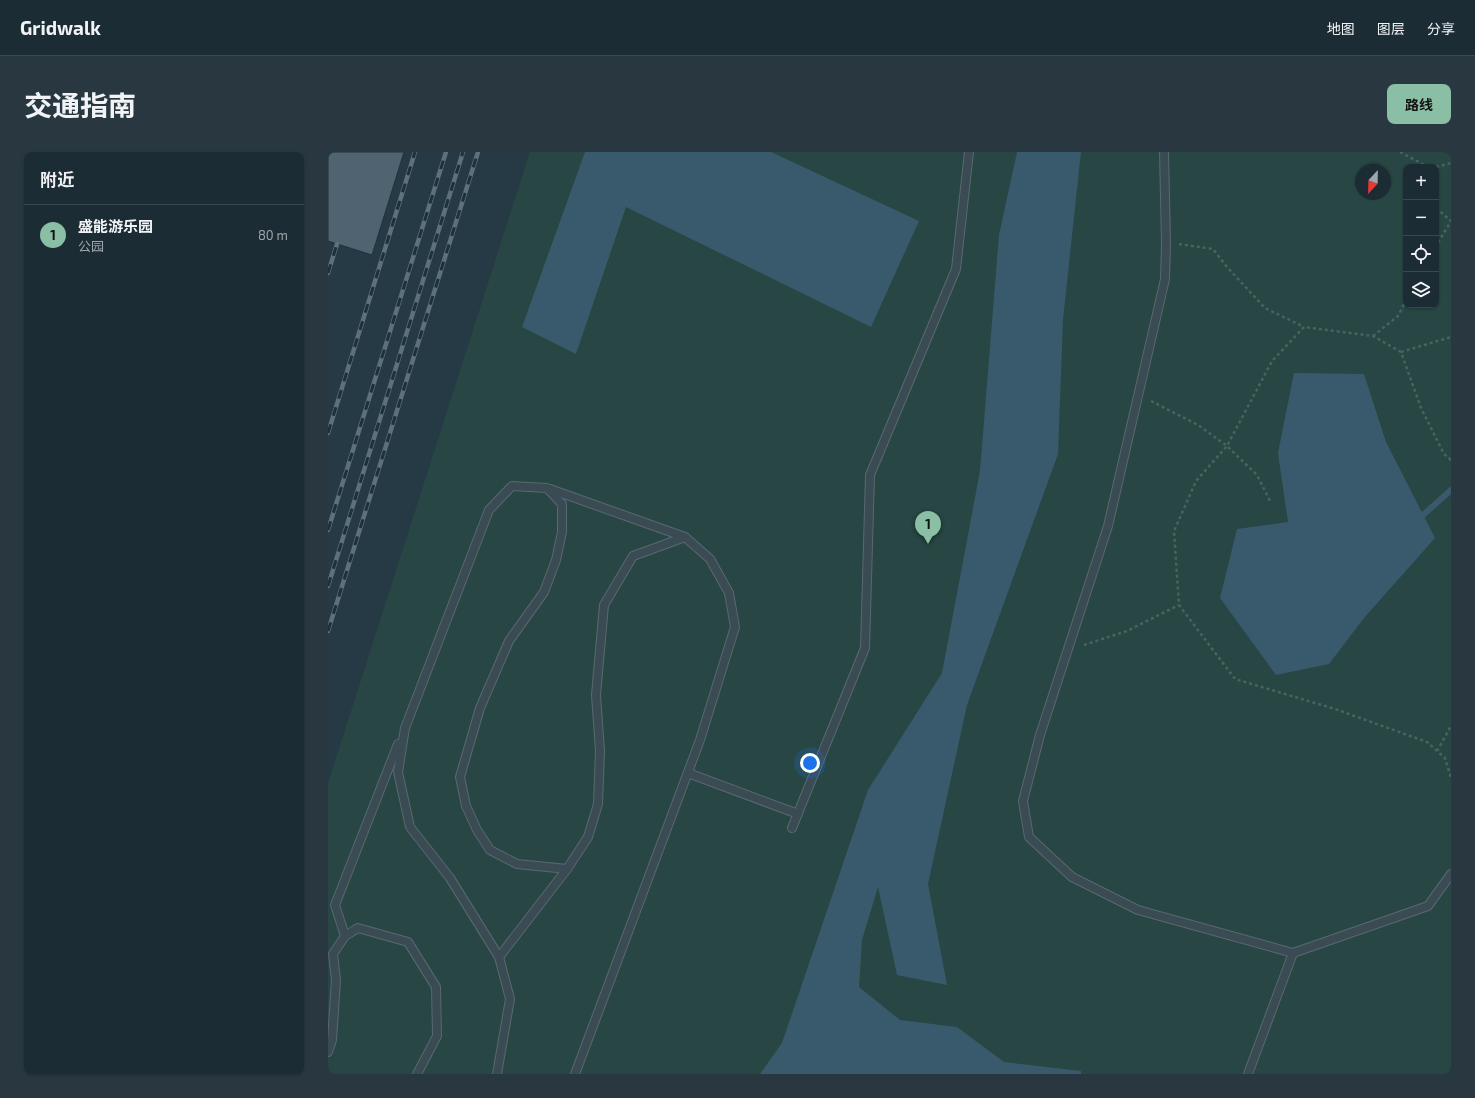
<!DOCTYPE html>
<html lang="zh">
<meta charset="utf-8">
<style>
body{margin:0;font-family:"Exo 2","Noto Sans SC",sans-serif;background:#293840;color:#f1f3f6}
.controls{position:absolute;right:12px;top:12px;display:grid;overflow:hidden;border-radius:8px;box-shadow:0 1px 3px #0004}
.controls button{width:36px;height:36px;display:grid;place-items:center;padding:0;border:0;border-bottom:1px solid #3a484f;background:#1c2c34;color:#f1f3f6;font:20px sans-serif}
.compass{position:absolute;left:1027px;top:12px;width:36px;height:36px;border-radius:50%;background:#1c2c34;box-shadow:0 1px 3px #0004;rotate:202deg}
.you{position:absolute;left:482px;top:611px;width:14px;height:14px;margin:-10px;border:3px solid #fff;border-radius:50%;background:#1a73e8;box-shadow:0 0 0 6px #1a73e833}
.badge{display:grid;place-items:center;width:26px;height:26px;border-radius:50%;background:#8abfa5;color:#111;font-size:13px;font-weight:700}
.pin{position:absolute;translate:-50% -33px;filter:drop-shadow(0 1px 2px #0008)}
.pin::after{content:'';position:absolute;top:21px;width:14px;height:12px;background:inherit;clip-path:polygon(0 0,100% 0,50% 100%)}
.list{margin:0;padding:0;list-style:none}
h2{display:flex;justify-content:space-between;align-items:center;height:52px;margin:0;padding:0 16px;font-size:17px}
h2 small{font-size:13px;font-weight:400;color:#a0a7ac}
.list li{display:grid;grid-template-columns:26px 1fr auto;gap:12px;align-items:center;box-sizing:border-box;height:60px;padding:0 16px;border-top:1px solid #3a484f}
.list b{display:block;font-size:15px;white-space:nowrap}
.list p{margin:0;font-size:13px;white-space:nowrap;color:#a0a7ac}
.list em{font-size:13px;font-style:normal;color:#a0a7ac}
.icon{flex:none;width:22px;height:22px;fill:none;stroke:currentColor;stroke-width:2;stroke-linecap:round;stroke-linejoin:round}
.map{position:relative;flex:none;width:1123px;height:922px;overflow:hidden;border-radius:8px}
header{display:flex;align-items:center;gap:24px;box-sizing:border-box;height:56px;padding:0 20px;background:#1c2c34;border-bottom:1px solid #3a484f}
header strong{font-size:19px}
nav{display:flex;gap:22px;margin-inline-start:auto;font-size:14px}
.intro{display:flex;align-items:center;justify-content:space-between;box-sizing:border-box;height:96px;padding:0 24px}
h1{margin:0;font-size:28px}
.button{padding:10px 18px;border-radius:8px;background:#8abfa5;color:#111;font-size:14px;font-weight:700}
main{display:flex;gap:24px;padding:0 24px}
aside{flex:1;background:#1c2c34;border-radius:8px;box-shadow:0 1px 3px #0004}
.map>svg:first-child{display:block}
.green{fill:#284643;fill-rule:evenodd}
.water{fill:#395a6d}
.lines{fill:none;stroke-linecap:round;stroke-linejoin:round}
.stream{stroke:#395a6d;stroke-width:6}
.building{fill:#4f6470;stroke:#21323c}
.service-casing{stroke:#596872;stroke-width:10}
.path{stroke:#496361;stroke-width:2.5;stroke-dasharray:3 3;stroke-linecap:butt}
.service{stroke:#3b4b54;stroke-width:8}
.rail-casing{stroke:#5d707b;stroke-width:4.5}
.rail{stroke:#1f303a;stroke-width:3;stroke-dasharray:9;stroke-linecap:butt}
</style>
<header>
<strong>Gridwalk</strong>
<nav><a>地图</a><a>图层</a><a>分享</a></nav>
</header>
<div class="intro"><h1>交通指南</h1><a class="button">路线</a></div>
<main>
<aside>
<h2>附近<small></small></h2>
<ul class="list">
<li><span class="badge">1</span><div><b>盛能游乐园</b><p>公园</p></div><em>80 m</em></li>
</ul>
</aside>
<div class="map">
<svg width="1123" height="922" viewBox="0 0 1123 922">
<rect width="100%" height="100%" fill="#263a45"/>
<path class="green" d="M202,0H1123V922H0V631ZM1078,15H1108V153H1078ZM1033,18H1057V42H1033Z"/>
<g class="water">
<polygon points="257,0 443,0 591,69 543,175 298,55 248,202 194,175"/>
<polygon points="689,0 753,0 735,168 730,302 639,553 600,732 619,833 569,823 550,735 534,788 531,835 572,868 629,875 676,910 753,919 753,922 432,922 454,891 540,638 614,521 652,319 671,83"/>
<polygon points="966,221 1036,222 1058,290 1107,386 1036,466 1001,512 948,523 892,446 909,377 960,370 950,301"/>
</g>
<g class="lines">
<polyline class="stream" points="1095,363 1123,338"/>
</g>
<polygon class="building" points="0,0 76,0 44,103 0,89"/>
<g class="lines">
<defs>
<g id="service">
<polyline points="836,0 838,91 837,127 780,374 712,583 695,649 701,685 744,725 810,758 965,801 1100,754 1123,722"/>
<polyline points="222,337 357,385"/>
<polyline points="360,621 470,662"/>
<polyline points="464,676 537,496 542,323 628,117 641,0"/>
<polyline points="17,784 7,753 70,592"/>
<polyline points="171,805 239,717 260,685 270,652 272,599 268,543 276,453 305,404 357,385 382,407 401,441 407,475 372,588 247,922"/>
<polyline points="0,900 4,888 8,828 5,802 17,784 30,776 80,790 108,835 109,884 89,922"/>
<polyline points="169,922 182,847 171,805 122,726 82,675 70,620 77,576 161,358 184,334 219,336 234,352 234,380 228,408 216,440 181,489 152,556 132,625 138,654 149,678 162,698 189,712 239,717"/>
<polyline points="920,922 965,801"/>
</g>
</defs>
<use href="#service" class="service-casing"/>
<g class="path">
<polyline points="1072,0 1100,15"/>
<polyline points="1108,15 1123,11"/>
<polyline points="1108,56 1123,69 1108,94"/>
<polyline points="851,92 885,97 899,115 937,156 976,175"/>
<polyline points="1045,184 1070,164 1078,148"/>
<polyline points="1073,200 1123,185"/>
<polyline points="823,249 870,273 899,294 929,323 942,349"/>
<polyline points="1123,308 1116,302 1093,256 1073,200 1045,184 976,175 944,209 899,294 868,329 846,379 851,453 907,527 1007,557 1099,590 1117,606 1123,626"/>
<polyline points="756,493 799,479 851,453"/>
<polyline points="1109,599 1123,574"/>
</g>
<use href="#service" class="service"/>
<defs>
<g id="rail">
<polyline points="0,121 9,92"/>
<polyline points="0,281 87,0"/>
<polyline points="0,378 118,0"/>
<polyline points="0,434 135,0"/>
<polyline points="0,479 150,0"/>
</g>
</defs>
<use href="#rail" class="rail-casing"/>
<use href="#rail" class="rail"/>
</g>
</svg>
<div class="controls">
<button>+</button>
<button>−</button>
<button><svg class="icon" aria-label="locate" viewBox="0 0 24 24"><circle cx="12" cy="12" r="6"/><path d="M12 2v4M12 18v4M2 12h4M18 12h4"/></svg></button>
<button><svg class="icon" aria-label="layers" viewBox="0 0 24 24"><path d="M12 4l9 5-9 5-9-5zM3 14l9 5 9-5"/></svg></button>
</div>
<svg class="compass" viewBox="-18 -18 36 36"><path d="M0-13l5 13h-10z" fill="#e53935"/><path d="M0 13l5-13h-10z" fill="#a0a7ac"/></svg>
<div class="you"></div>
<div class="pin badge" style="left:600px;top:392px">1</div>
</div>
</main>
